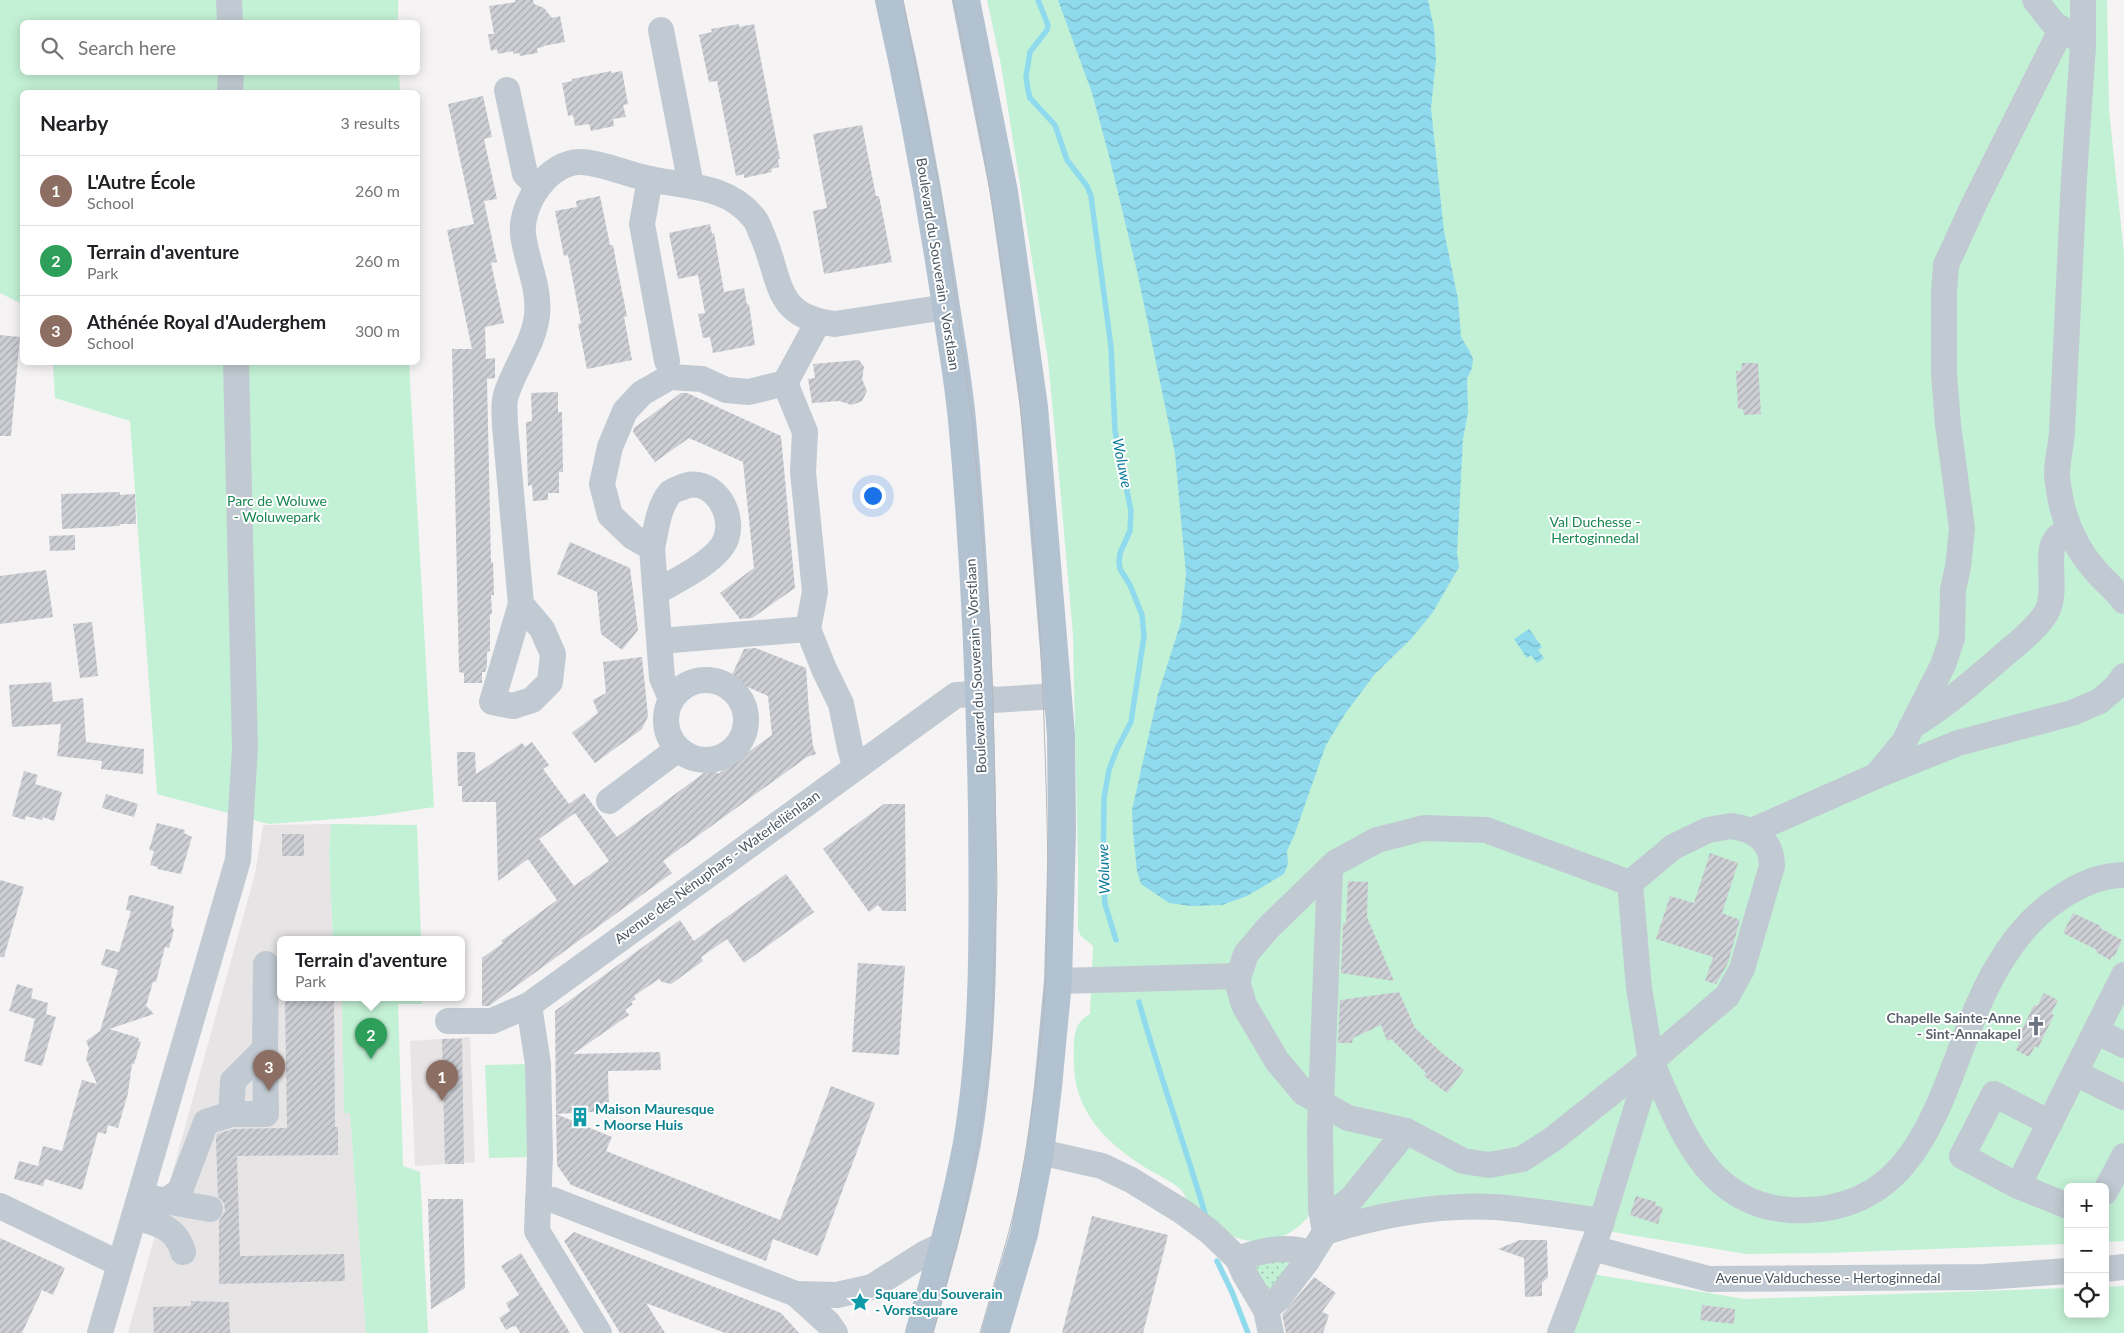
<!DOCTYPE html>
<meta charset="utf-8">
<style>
body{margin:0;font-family:Lato,sans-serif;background:#f2f2f2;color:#202124}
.controls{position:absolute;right:15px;bottom:15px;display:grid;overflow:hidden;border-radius:8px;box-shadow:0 2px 12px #0003}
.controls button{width:45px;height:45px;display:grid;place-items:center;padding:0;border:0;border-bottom:1px solid #e0e0e0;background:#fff;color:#202124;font:25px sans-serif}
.you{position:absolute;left:872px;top:495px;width:18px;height:18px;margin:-12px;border:4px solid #fff;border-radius:50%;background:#1a73e8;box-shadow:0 0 0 8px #1a73e833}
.badge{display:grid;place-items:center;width:32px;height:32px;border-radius:50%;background:#0b8043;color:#fff;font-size:16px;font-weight:700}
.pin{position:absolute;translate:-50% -41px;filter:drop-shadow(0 1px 2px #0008)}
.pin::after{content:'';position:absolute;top:26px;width:18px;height:15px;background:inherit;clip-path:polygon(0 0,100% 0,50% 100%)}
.popup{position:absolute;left:277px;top:936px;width:188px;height:65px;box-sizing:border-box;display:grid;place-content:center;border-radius:8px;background:#fff;filter:drop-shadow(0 1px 4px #0005);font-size:16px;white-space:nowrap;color:#757577}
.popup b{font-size:19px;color:#202124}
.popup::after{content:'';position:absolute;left:50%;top:100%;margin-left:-10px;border:10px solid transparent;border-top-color:#fff}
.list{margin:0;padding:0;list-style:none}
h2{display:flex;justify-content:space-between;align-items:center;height:65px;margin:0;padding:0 20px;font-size:21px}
h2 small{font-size:16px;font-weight:400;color:#757577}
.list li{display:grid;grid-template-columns:32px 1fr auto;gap:15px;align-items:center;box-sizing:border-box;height:70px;padding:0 20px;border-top:1px solid #e0e0e0}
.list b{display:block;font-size:19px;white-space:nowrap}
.list p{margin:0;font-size:16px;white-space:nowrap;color:#757577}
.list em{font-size:16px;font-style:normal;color:#757577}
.icon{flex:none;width:28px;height:28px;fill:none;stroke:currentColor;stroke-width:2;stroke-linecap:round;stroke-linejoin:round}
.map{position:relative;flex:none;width:2124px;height:1333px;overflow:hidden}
.search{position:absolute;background:#fff;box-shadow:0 2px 12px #0003;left:20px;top:20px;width:400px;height:55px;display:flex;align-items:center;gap:12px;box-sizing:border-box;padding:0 18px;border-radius:8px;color:#757577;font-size:19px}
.panel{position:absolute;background:#fff;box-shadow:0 2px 12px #0003;left:20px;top:90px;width:400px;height:275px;border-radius:8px}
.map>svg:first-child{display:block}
.education{fill:#e6e4e5}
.grass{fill:url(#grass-dots)}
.green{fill:#c3f1d5}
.water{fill:url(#water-waves)}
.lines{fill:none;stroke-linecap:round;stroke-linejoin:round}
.stream{stroke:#90daee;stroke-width:5.5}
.building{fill:url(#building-hatch);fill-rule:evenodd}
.minor{stroke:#c1cad2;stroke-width:26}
.major{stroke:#b3c2d1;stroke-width:28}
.tram{stroke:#b5b8bd;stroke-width:1}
.labels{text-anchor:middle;stroke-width:4;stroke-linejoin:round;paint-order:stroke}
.street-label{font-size:14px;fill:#4a5661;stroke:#fff}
.park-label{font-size:14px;fill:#17864f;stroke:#fff}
.worship-label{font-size:14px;font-weight:bold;fill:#5b616d;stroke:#fff;text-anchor:end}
.culture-label{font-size:14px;font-weight:bold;fill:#0d838f;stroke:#fff;text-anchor:start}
.water-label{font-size:15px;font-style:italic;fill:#0c7c9b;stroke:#fff}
</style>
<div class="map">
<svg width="2124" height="1333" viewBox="0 0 2124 1333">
<defs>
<pattern id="grass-dots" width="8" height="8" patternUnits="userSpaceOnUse" patternTransform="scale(1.25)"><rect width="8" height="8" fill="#c3f1d5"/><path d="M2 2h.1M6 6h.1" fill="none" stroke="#a0c6b0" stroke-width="1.8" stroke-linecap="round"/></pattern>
<pattern id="water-waves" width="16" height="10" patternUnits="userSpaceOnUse" patternTransform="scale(1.25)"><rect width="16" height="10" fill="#90daee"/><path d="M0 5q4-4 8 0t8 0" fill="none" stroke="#78b4c4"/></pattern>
<pattern id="building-hatch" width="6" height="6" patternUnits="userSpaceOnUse" patternTransform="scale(1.25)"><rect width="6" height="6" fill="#cdcfd5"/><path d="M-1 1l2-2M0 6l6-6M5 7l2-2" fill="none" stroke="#a8abb0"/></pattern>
</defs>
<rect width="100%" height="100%" fill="#f5f3f3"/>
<g class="education">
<polygon points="331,824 329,853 333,940 281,940 281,998 342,998 344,1113 350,1113 366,1333 128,1333 255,874 263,825"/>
<polygon points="470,1037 475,1162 415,1166 410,1041"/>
</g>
<polygon class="grass" points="1294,1255 1274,1292 1265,1290 1253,1270 1256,1263"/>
<g class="green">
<polygon points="0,0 398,0 398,22 22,22 22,72 399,73 400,92 22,92 22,304 0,293"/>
<path d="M987,0H2107L2109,110L2124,254V1241L2105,1242V1187H2068V1244L1826,1253L1746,1254L1517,1216L1311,1213C1293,1238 1263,1248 1234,1237C1225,1233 1217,1225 1209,1219C1203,1214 1194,1209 1189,1203C1186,1199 1184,1193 1181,1190C1172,1181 1156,1174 1146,1168C1102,1140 1071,1108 1074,1053C1074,1035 1074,1023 1090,1014L1093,946L1081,936L1078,929V868L1073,635L1059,475L1048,360L1001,65Z"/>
<polygon points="53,363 409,363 434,807 374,816 269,824 157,794 130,421 55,398"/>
<polygon points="331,824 417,825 421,940 333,940 329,853"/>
<polygon points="342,998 422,998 422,1004 398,1004 403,1166 420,1172 428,1333 366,1333 350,1113 344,1113"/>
<polygon points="527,1064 530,1157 489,1158 485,1065"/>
<polygon points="1592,1274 1745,1299 2068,1288 2068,1314 2105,1314 2105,1287 2124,1286 2124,1333 1569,1333"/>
</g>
<g class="water">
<polygon points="1058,0 1428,0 1434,28 1436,59 1431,108 1444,231 1458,299 1461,337 1469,350 1473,359 1472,368 1467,379 1468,412 1463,439 1457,553 1459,567 1433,612 1411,639 1374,675 1345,714 1326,745 1294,836 1287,851 1288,864 1284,874 1247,896 1222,905 1191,906 1169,903 1141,884 1137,871 1133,833 1132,810 1158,694 1181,622 1186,574 1175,454 1137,271 1108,152 1092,93"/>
<polygon points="1529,629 1542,647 1538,650 1544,658 1537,663 1531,655 1527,658 1514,639"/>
</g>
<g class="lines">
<g class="stream">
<polyline points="1038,0 1048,25 1047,30 1030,52 1026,77 1028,90 1030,98 1055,125 1067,160 1087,186 1091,196 1111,347 1115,431 1131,511 1130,531 1120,553 1119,562 1120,569 1130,585 1142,615 1144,636 1131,722 1117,749 1109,770 1104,798 1103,879 1105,904 1116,940"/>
<path d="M1139,1002C1159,1074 1185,1145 1206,1217"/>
<polyline points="1217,1261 1232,1292 1248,1333"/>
</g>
</g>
<g class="building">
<polygon points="515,0 533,0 534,4 544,8 552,18 560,16 565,42 543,46 544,47 537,48 538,53 520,56 519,53 513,54 513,51 498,54 497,49 491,51 488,34 494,34 489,6 516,2"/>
<polygon points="739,24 739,27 754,24 780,159 778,159 779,167 771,169 772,172 744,178 744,174 736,176 717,81 709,82 699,35 712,32 711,29"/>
<polygon points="611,71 611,73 622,71 628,104 623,105 626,117 613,119 614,126 591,131 589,124 575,126 573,115 568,116 562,83 572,81 572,79"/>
<polygon points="483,96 492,137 484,139 497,199 484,201 497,262 491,263 504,323 485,327 486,359 495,358 495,378 487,379 487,380 491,562 493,562 494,595 491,595 492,614 490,614 490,651 487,652 487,666 485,672 482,672 482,683 464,683 464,673 459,672 452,349 472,349 447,230 474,224 448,104"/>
<polygon points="862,125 876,196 879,196 892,262 824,274 813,211 827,208 813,134"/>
<polygon points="600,196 610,245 613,245 617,267 627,316 624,317 632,360 587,369 578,324 581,323 568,255 564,256 555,211 577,207 576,201"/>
<polygon points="710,224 712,234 714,233 724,292 744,288 747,305 749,304 755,345 713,353 710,337 703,338 698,314 705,313 698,275 678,279 669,233"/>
<polygon points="0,335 20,337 11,436 0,436"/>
<polygon points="859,360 864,367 862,379 867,391 862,401 852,405 839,401 812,403 808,379 815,378 813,364"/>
<polygon points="1742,363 1758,363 1761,414 1744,415 1743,409 1738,409 1736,371 1741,371"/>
<polygon points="558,392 558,412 562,412 563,472 559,472 559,493 548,493 548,500 533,501 532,485 528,486 526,422 532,421 531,393"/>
<polygon points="681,393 687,393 781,436 795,588 752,618 740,619 720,593 754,568 743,462 689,438 655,462 633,432 634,428"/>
<polygon points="120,492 120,495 135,494 136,524 120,524 119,526 62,529 61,494"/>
<polygon points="75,535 75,550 50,551 49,536"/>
<polygon points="570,542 630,568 638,630 622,650 601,634 597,592 557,574"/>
<polygon points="46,570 53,617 0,624 0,576"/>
<polygon points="92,622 98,676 80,678 73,624"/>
<path d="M756,648L806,668L809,712L813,746L816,754L807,757L663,861L672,873L489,1006H482V958L503,943L501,941L557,900L528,859L498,881L496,802H462V786H458L457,752H475L476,774L522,743L525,747L532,742L549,765L543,769L569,804L584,793L617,837L712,767L718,774L772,735L768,696L730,679L744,649ZM575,813L609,861L574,886L539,839Z"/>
<polygon points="642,657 648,716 642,729 595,763 572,733 598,713 593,700 606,693 603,662"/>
<polygon points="51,682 53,702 83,698 86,742 144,749 143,774 101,769 102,761 57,756 61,724 12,727 9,685"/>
<polygon points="24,771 38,775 35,784 62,792 54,821 43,817 42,820 26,816 25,820 12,816"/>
<polygon points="106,794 138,804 134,817 102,808"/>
<polygon points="884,804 905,804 906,911 883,911 878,905 869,912 823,849"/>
<polygon points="157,823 185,830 184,833 192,837 181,874 157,869 158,867 150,865 154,851 149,850"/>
<rect x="282" y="834" width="22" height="22"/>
<polygon points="1710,853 1738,863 1722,913 1740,920 1728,963 1716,984 1705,981 1713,957 1656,939 1670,896 1694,903"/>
<polygon points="786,874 814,912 744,963 727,939 701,957 703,961 671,984 662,982 659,979 634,996 636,999 631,1002 633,1004 625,1010 629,1015 573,1054 660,1052 661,1070 608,1071 609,1111 556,1114 555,1011 680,920 694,941"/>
<polygon points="0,880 24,887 4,957 0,957"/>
<polygon points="1348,881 1368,882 1367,917 1394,981 1341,973 1343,924 1346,922"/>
<polygon points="132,895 174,906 171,926 174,930 169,948 165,947 156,982 153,982 146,1006 154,1014 109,1029 139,1038 138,1041 141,1042 134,1064 132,1064 128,1093 118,1128 108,1125 106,1134 98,1132 82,1190 45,1179 43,1186 14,1179 19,1161 38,1166 43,1146 62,1151 82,1080 97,1084 86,1059 89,1048 86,1041 100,1031 118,970 101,965 106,949 119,952 131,911 126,910 129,896"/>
<polygon points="2073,913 2101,926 2100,928 2122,940 2114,957 2112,956 2110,960 2096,952 2097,950 2063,933"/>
<polygon points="858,963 905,966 899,1055 852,1052"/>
<polygon points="17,984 33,989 31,998 48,1003 46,1014 56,1017 42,1066 24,1061 35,1019 9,1011"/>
<polygon points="1399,992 1415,1028 1442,1053 1464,1070 1447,1093 1424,1076 1426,1073 1391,1039 1387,1041 1381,1025 1353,1038 1352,1043 1338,1043 1340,1000"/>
<polygon points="2044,993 2058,1000 2051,1014 2054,1015 2038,1048 2035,1046 2029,1057 2016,1050 2021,1038 2018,1037 2034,1005 2037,1006"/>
<polygon points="285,998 334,998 335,1127 338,1127 338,1155 237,1156 240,1256 344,1254 345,1281 219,1284 219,1221 225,1211 224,1203 218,1197 216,1139 217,1134 233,1129 287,1128"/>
<polygon points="442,1039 462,1039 464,1164 445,1164"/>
<polygon points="831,1086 875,1103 818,1256 773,1239 766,1261 571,1185 557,1165 556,1114 612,1137 606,1151 780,1220"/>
<polygon points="1636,1196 1656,1202 1655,1205 1663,1208 1658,1224 1630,1215"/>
<polygon points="428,1199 463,1199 465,1288 431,1309"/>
<polygon points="1092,1216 1168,1235 1143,1333 1062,1333"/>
<polygon points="574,1232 781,1313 799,1333 725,1333 646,1303 665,1333 620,1333 564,1241"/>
<polygon points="0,1238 65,1268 53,1295 42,1290 22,1333 0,1333"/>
<polygon points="1520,1240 1547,1240 1548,1277 1542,1283 1542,1296 1525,1297 1524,1258 1498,1249"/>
<polygon points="521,1253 539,1283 570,1333 520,1333 516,1326 514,1327 513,1326 506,1330 499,1318 510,1311 506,1303 519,1295 501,1266"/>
<polygon points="1314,1277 1336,1293 1322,1312 1329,1315 1323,1333 1286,1333 1282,1315"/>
<polygon points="191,1301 229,1302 230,1333 154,1333 153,1307 191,1306"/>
<polygon points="1702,1305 1735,1309 1734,1324 1700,1320"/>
</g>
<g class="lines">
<g class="minor">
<polyline points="229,0 230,22"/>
<polyline points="2035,0 2054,24 2076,38"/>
<path d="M2083,0V46L2074,178L2062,432C2061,446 2057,461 2057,475C2060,510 2071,543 2095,570C2104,581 2115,589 2124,601"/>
<polyline points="661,30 691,185"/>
<polyline points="507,90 525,174 537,186"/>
<polyline points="230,92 231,72"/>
<polyline points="650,179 642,224 667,361"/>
<polyline points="785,383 818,322"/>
<path d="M652,548C656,531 658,507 670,493C672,491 677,489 680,488C710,473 736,511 726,539C718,561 675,581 656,592"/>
<path d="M521,604L542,629L553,654L550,682L532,700L513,706L492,702L521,604L505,426C505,416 503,404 506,395C514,368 534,344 537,315C540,287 526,261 523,234C520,204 549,161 581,162C605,163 627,175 650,179C687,187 727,185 753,217C758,222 760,231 763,237C782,282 774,317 835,324L946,307"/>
<polyline points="660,641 808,629"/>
<circle cx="706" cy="720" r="40"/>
<polyline points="671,699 662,678 652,548 633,537 610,515 602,484 610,447 625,411 642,393 670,377 702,379 726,390 749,392 785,383 805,432 803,472 815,592 808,629 824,669 841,704 850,748 855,766"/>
<path d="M1911,727C1945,706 1975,680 2005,654C2018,643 2037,628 2046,613C2059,591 2044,554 2056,539C2059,535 2064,532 2068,529"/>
<polyline points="1876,776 1904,742 1943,665 1952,638 1953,589 1958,567 1962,528 1948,425 1944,373 1944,293 1946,265 1974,204 2061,30"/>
<polyline points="609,801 678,749"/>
<path d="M1731,826C1754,829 1772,840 1772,866L1742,969L1727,996L1651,1061L1553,1139L1522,1159L1489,1165L1463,1161L1406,1131L1348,1118L1304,1093L1277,1061L1244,1005L1237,981L1246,954L1267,929L1335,863L1377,840L1424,828L1486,830L1630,883L1673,847L1708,830Z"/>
<polyline points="1752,831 1876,776 1958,743 2072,713 2100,701 2116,687 2124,676"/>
<path d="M1330,868L1320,1130L1321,1209L1325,1232C1379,1215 1438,1204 1495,1207C1531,1210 1567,1216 1602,1221"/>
<polyline points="1058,981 1239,976"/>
<polyline points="529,1005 538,1064 540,1156 537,1231 599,1333"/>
<polyline points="448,1021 492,1021 529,1005 956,695 979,694 993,700 1058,696"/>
<polyline points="2096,1031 2124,1045"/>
<path d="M1651,1061C1681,1129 1706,1205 1791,1210C1939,1217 1941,1060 1998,966C2013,940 2033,916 2058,899C2077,886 2100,875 2124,875"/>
<polyline points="2075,1073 2124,1097"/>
<polyline points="231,1114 266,1114 265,1049"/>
<polyline points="1040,1152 1102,1166 1131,1180 1183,1212 1210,1232 1238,1259 1244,1273 1266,1310 1271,1333"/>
<polyline points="2018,1186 1962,1156 1994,1094 2050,1123"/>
<polyline points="2105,1192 2124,1156"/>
<polyline points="141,1195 165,1201 180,1191 206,1122 231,1114 233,1081 265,1049 266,964"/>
<polyline points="538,1200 553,1200 796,1294 828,1323 835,1333"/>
<polyline points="165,1201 210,1209"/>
<polyline points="0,1206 120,1264"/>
<polyline points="2068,1206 2018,1186 2124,975"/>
<path d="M134,1217C156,1222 177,1228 183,1252"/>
<polyline points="1592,1248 1709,1279 1984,1277 2068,1271"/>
<path d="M1238,1259C1259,1251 1282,1246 1303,1251L1307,1261L1279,1298L1266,1310"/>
<polyline points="1307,1261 1340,1208 1353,1197 1406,1131"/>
<polyline points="2105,1269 2124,1267"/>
<polyline points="796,1294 837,1295 872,1287 924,1254 945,1244"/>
<polyline points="100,1333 238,860 245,749 236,362"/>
<polyline points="1560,1333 1599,1230 1651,1061 1639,988 1630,883"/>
</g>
<g class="major">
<path d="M889,0C911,97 929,194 944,293C950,335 958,377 962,420C974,550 980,681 982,812C983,920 985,1036 967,1143C955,1207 937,1270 919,1333"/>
<polyline points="966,0 1004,192 1034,407 1061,735 1062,831 1058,981 1048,1087 1040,1152 1024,1234 995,1333"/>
</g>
<g class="tram">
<polyline points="903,0 942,202 972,416 990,627 993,700 997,885 991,1051 978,1144 962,1226 933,1333"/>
<path d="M954,0C1006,247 1038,499 1045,751C1049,863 1051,978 1035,1089C1028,1138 1021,1188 1008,1235C999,1268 989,1301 980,1333"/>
</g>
</g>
<defs>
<symbol id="church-bare" viewBox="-9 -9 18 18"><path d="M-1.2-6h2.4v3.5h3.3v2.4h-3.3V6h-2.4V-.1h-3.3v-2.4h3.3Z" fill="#6b7280" stroke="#fff" stroke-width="2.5" paint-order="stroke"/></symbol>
<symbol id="building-bare" viewBox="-9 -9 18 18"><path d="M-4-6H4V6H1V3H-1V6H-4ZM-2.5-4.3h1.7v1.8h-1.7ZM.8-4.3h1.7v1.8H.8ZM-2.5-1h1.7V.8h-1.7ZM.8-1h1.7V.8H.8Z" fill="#0f9aa8" stroke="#fff" stroke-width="2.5" paint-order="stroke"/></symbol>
<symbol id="sight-bare" viewBox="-9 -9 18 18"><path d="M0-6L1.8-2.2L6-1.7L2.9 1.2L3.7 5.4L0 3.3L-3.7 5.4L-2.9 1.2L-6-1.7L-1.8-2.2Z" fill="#0f9aa8" stroke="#fff" stroke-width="2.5" paint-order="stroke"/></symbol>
</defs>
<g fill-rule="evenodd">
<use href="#church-bare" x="2022" y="1012" width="28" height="28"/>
<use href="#building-bare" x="566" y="1103" width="28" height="28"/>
<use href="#sight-bare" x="846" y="1288" width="28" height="28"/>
</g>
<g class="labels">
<g class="street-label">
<text transform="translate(938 264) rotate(81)" y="5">Boulevard du Souverain - Vorstlaan</text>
<text transform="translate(976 666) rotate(-93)" y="5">Boulevard du Souverain - Vorstlaan</text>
<text transform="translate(717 867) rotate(-36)" y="5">Avenue des Nénuphars - Waterleliënlaan</text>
<text x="1828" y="1283">Avenue Valduchesse - Hertoginnedal</text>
</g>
<g class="park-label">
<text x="277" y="506">Parc de Woluwe<tspan x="277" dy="16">- Woluwepark</tspan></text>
<text x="1595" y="527">Val Duchesse -<tspan x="1595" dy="16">Hertoginnedal</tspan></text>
</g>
<g class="worship-label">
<text x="2021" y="1023">Chapelle Sainte-Anne<tspan x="2021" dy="16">- Sint-Annakapel</tspan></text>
</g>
<g class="culture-label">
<text x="595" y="1114">Maison Mauresque<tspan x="595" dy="16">- Moorse Huis</tspan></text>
<text x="875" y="1299">Square du Souverain<tspan x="875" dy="16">- Vorstsquare</tspan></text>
</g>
<g class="water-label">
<text transform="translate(1122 463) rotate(79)" y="5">Woluwe</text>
<text transform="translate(1104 869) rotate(-92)" y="5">Woluwe</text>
</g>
</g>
</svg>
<div class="controls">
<button>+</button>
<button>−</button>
<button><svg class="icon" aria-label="locate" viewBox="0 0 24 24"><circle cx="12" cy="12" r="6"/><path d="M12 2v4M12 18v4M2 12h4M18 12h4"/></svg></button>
</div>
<div class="you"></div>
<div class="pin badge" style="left:442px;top:1101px;background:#8d6e63">1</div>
<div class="pin badge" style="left:371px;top:1059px;background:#2e9e5b">2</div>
<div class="popup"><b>Terrain d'aventure</b>Park</div>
<div class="pin badge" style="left:269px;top:1091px;background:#8d6e63">3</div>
<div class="search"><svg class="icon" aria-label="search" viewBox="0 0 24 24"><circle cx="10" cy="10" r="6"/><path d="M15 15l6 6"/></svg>Search here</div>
<section class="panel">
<h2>Nearby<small>3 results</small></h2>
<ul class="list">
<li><span class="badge" style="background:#8d6e63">1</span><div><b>L'Autre École</b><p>School</p></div><em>260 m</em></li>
<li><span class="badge" style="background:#2e9e5b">2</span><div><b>Terrain d'aventure</b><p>Park</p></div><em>260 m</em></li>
<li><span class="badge" style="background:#8d6e63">3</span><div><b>Athénée Royal d'Auderghem</b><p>School</p></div><em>300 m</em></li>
</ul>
</section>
</div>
